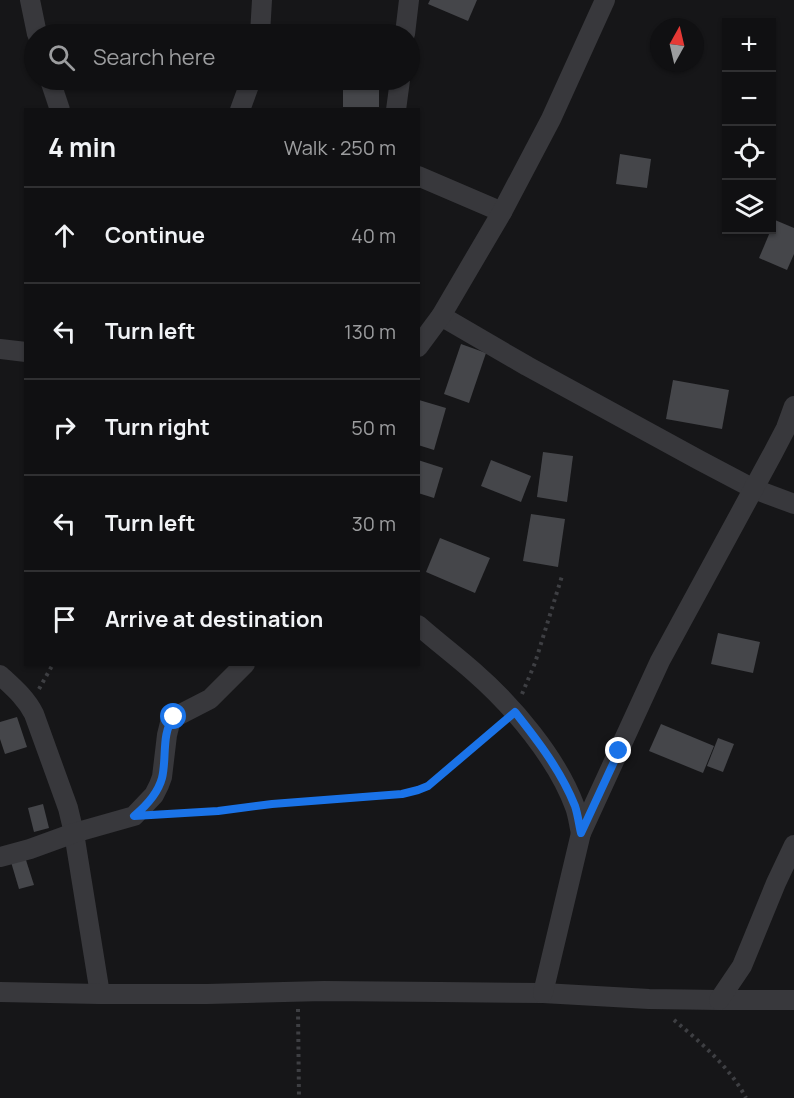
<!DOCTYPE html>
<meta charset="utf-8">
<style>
body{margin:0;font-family:Manrope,sans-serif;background:#1e1e20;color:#f1f3f6}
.controls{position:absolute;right:18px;top:18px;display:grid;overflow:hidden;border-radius:0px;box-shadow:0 2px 4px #0004}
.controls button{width:54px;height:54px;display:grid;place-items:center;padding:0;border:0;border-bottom:2px solid #303032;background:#101012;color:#f1f3f6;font:30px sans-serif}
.compass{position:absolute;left:650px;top:18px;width:54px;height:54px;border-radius:50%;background:#101012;box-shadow:0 2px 4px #0004;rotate:8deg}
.stop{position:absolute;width:18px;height:18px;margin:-14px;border:4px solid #1a73e8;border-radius:50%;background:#fff}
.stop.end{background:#1a73e8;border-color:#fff;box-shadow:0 2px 6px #0008}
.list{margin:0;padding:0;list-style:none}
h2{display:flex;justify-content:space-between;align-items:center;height:78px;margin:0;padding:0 24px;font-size:26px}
h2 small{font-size:20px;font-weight:400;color:#9c9d9f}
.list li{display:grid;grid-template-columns:39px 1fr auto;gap:18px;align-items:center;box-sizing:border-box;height:96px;padding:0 24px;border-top:2px solid #303032}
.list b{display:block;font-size:22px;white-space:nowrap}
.list em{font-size:20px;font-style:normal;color:#9c9d9f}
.icon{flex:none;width:33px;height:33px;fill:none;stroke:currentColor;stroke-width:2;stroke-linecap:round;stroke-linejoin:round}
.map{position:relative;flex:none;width:794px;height:1098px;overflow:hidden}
.search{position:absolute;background:#101012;box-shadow:0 2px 4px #0004;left:24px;top:24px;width:396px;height:66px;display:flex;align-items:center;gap:15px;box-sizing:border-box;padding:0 21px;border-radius:33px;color:#9c9d9f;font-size:22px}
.panel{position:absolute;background:#101012;box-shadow:0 2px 4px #0004;left:24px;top:108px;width:396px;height:558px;border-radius:0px}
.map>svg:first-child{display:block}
.building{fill:#45464a}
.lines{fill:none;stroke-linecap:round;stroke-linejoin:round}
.path{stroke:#3e3f43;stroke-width:4;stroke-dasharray:3 4.5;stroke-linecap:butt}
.minor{stroke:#38383c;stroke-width:20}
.route{stroke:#1a73e8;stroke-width:8}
</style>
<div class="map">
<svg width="794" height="1098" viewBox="0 0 794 1098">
<rect width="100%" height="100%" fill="#161618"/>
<g class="building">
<polygon points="430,0 477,0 468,21 428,4"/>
<rect x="343" y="80" width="36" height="27"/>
<polygon points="620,154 651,159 647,188 616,184"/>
<polygon points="775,220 794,228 794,254 787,270 759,258"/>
<polygon points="461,344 486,353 469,403 444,394"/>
<polygon points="673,380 729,390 722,429 666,419"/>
<polygon points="419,400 446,408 434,450 418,445"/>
<polygon points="543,452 573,456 567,502 537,497"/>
<polygon points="418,460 443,468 434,498 418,493"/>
<polygon points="491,460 531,476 521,502 481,486"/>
<polygon points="531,514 565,519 558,567 523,561"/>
<polygon points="440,538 490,558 475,593 426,572"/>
<polygon points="718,633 760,642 753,673 711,664"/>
<polygon points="17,717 27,747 5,754 0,739 0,722"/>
<polygon points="661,724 714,746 703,773 649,751"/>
<polygon points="718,738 734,744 723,772 707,766"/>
<polygon points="43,804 49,828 34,832 28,808"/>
<polygon points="25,857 34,885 19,889 11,862"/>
</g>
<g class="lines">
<g class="path">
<polyline points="39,689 53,664"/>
<polyline points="522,694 535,663 562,576"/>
<polyline points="162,814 218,811 272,804 339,798 402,794 418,790 434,781 501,724"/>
<polyline points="298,1009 299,1098"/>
<path d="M674,1020C700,1042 730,1067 746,1098"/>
</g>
<g class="minor">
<polyline points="30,0 37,34"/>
<polyline points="260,34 262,0"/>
<polyline points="405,34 409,0"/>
<polyline points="50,80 60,110"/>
<polyline points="240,110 251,80"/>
<polyline points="396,110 400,80"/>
<polyline points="418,176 502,212"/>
<polyline points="441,316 527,366 699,460 754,489 794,504"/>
<polyline points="418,347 441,316 502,212 551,119 605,0"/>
<polyline points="0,349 26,352"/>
<path d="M418,625C436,641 456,656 474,672C513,706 557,758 575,807C578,815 579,825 581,833"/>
<path d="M0,675C13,687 26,698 34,714L68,808L74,833L100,994"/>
<polyline points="0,857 30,849 74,833 134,816 154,795 159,785 162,777 167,735 170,723 175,717 210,699 245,664"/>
<polyline points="0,992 100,994 207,994 324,991 440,992 543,993 649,999 719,1000 794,1000"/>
<polyline points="543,993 581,833 660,661 773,453 786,428 794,406"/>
<polyline points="719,1000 742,966 776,883 794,845"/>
</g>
</g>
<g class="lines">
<path class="route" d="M174,717C161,733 167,758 162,778C158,793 146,806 134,816L218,811L272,804L402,794L418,790L428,786L515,712C538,741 561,771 575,806C578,815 579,825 581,833L619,751"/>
</g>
</svg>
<div class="controls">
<button>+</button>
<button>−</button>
<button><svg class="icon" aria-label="locate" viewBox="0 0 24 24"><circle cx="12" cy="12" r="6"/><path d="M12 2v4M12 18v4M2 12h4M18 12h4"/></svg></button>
<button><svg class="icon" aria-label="layers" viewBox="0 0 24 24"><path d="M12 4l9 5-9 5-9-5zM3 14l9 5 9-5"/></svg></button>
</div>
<svg class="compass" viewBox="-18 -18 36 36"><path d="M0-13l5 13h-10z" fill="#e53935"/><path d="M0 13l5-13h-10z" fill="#9c9d9f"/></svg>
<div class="stop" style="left:174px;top:717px"></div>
<div class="stop end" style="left:619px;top:751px"></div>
<div class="search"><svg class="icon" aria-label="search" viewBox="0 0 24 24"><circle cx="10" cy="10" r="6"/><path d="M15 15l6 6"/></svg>Search here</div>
<section class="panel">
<h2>4 min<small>Walk · 250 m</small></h2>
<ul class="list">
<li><svg class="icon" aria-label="ahead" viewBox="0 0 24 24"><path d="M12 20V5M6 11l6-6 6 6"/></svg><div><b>Continue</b></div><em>40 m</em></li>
<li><svg class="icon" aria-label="left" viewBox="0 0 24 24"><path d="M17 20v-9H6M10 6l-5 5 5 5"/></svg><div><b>Turn left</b></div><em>130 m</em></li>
<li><svg class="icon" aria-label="right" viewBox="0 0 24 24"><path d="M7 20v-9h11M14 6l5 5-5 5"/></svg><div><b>Turn right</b></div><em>50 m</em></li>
<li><svg class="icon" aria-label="left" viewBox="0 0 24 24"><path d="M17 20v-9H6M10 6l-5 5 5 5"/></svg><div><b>Turn left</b></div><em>30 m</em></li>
<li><svg class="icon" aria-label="arrive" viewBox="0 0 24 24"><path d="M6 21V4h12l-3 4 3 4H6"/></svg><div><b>Arrive at destination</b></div></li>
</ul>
</section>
</div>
